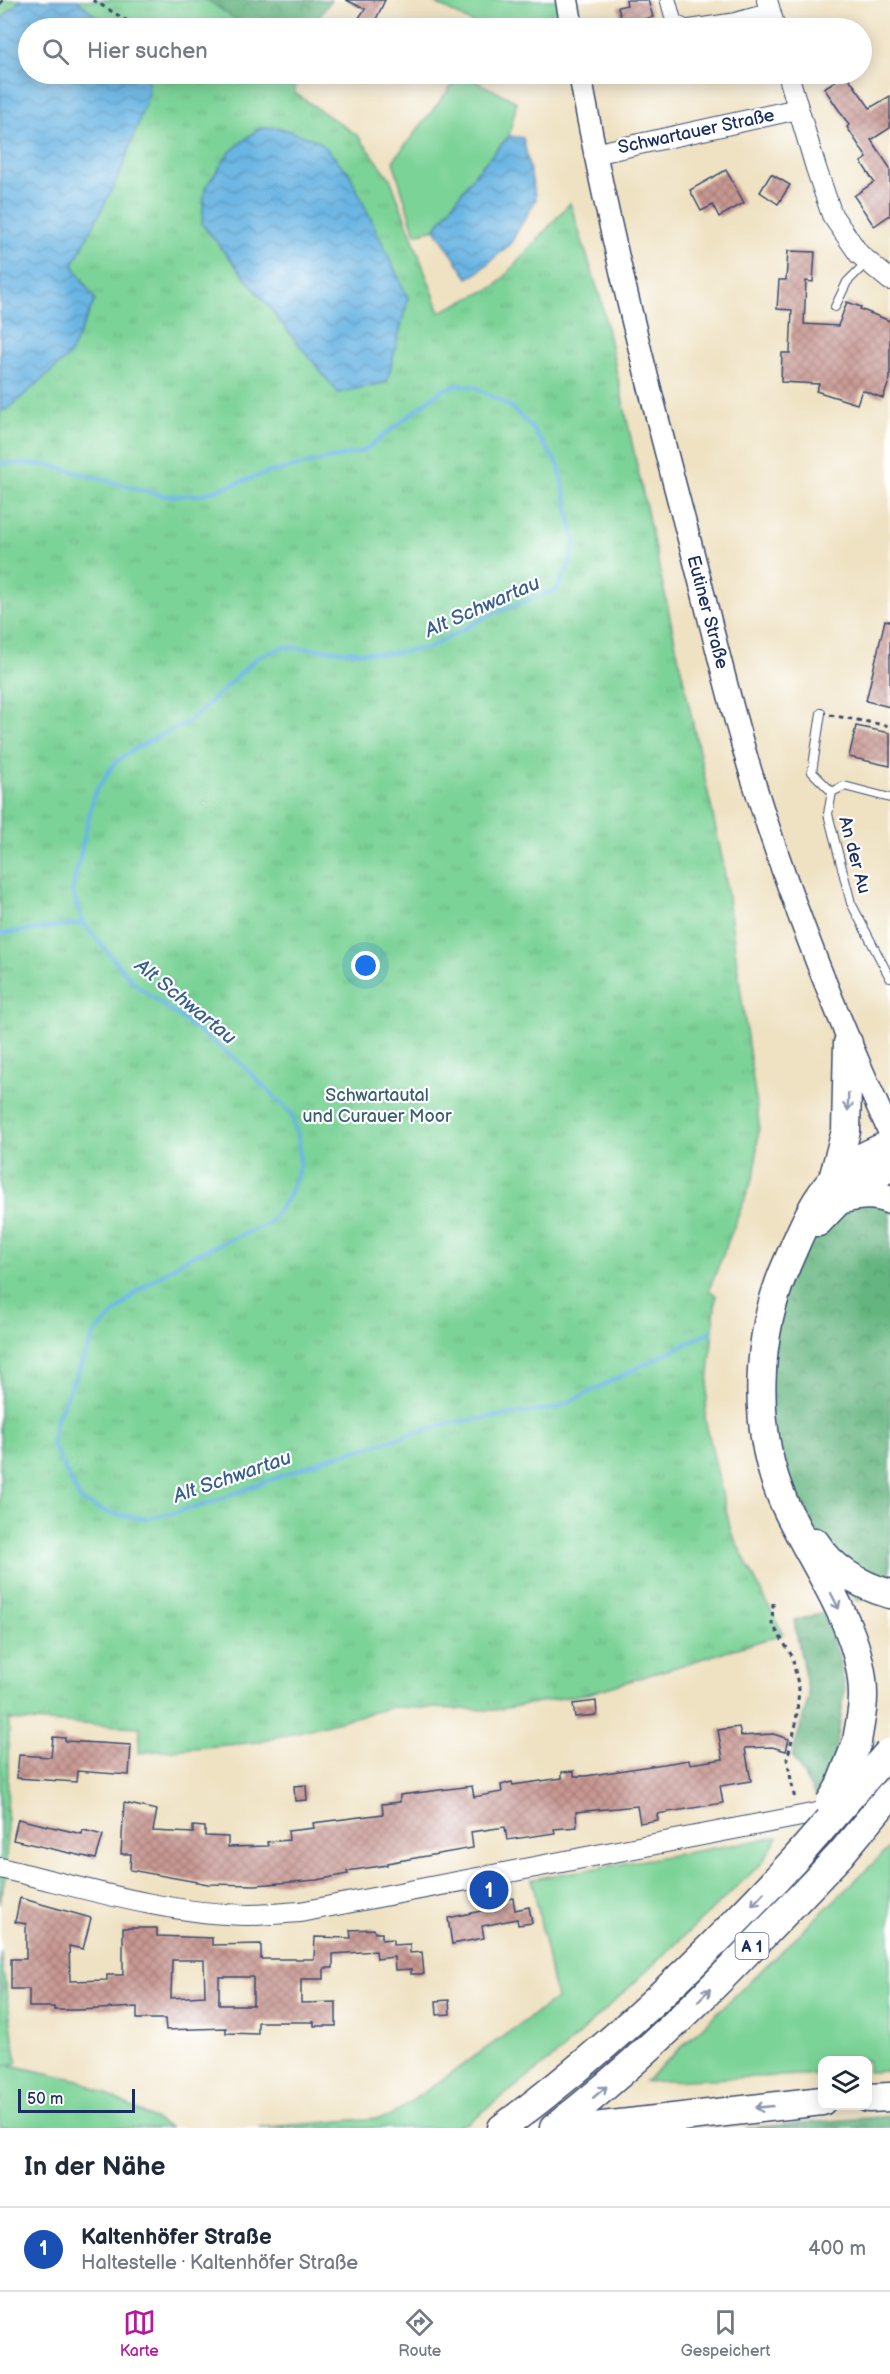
<!DOCTYPE html>
<html lang="de">
<meta charset="utf-8">
<style>
body{margin:0;font-family:"Balsamiq Sans",sans-serif;background:#f2f2f3;color:#1f2937}
.controls{position:absolute;right:18px;bottom:18px;display:grid;overflow:hidden;border-radius:12px;box-shadow:0 3px 15px #0003}
.controls button{width:54px;height:54px;display:grid;place-items:center;padding:0;border:0;border-bottom:2px solid #e0e1e3;background:#fff;color:#1f2937;font:30px sans-serif}
.scale{position:absolute;left:18px;bottom:15px;width:117px;box-sizing:border-box;padding-left:6px;border:3px solid #1b2f5e;border-top:0;font-size:16px;line-height:21px;white-space:nowrap;color:#1b2f5e;-webkit-text-stroke:4px #fff;paint-order:stroke}
.you{position:absolute;left:366px;top:966px;width:21px;height:21px;margin:-15px;border:4px solid #fff;border-radius:50%;background:#1a73e8;box-shadow:0 0 0 9px #1a73e833}
.badge{display:grid;place-items:center;width:39px;height:39px;border-radius:50%;background:#b5179e;color:#fff;font-size:20px;font-weight:700}
.pin{position:absolute;translate:-50% -50%;border:3px solid #fff;box-shadow:0 2px 6px #0006}
.list{margin:0;padding:0;list-style:none}
h2{display:flex;justify-content:space-between;align-items:center;height:78px;margin:0;padding:0 24px;font-size:26px}
h2 small{font-size:20px;font-weight:400;color:#747a83}
.list li{display:grid;grid-template-columns:39px 1fr auto;gap:18px;align-items:center;box-sizing:border-box;height:84px;padding:0 24px;border-top:2px solid #e0e1e3}
.list b{display:block;font-size:22px;white-space:nowrap}
.list p{margin:0;font-size:20px;white-space:nowrap;color:#747a83}
.list em{font-size:20px;font-style:normal;color:#747a83}
.icon{flex:none;width:33px;height:33px;fill:none;stroke:currentColor;stroke-width:2;stroke-linecap:round;stroke-linejoin:round}
.map{position:relative;flex:none;width:890px;height:2128px;overflow:hidden}
.search{position:absolute;background:#fff;box-shadow:0 3px 15px #0003;left:18px;right:18px;top:18px;height:66px;display:flex;align-items:center;gap:15px;box-sizing:border-box;padding:0 21px;border-radius:33px;color:#747a83;font-size:22px}
.sheet{height:162px;background:#fff}
nav{display:flex;justify-content:space-around;align-items:center;box-sizing:border-box;height:84px;border-top:2px solid #e0e1e3;background:#fff;font-size:16px;color:#747a83}
nav a{display:grid;justify-items:center;gap:3px}
nav .on{color:#b5179e}
.map>svg:first-child{display:block}
.grass{fill:#7cd397;stroke:#4c817a;stroke-width:1.5}
.forest{fill:url(#forest-crowns);stroke:#40726f;stroke-width:1.5}
.park{fill:url(#park-tufts);stroke:#4c817a;stroke-width:1.5}
.water{fill:url(#water-waves);stroke:#4372a0;stroke-width:1.5}
.lines{fill:none;stroke-linecap:round;stroke-linejoin:round}
.stream{stroke:#6bb5e3;stroke-width:4.5}
.building{fill:url(#building-cross-hatch);fill-rule:evenodd}
.service-casing{stroke:#3b4a6d;stroke-width:10}
.minor-casing{stroke:#3b4a6d;stroke-width:17}
.tertiary-casing{stroke:#3b4a6d;stroke-width:22}
.secondary-casing{stroke:#3b4a6d;stroke-width:25}
.motorway-casing{stroke:#3b4a6d;stroke-width:31}
.path{stroke:#3b4a6d;stroke-width:3;stroke-dasharray:4.5 4.5;stroke-linecap:butt}
.service{stroke:#fff;stroke-width:8}
.minor{stroke:#fff;stroke-width:15}
.tertiary{stroke:#fff;stroke-width:20}
.secondary{stroke:#fff;stroke-width:22}
.motorway{stroke:#fff;stroke-width:28}
.motorway-bridge-casing{stroke:#3b4a6d;stroke-width:31;stroke-linecap:butt}
.motorway-bridge{stroke:#fff;stroke-width:28}
.oneway{stroke:#8d97ae}
.labels{text-anchor:middle;stroke-width:4.5;stroke-linejoin:round;paint-order:stroke}
.shield{fill:#fff;stroke:#5f6d8e;stroke-width:1.5}
.shield-label{font-size:16px;font-weight:bold;fill:#1b2f5e}
.street-label{font-size:18px;fill:#1b2f5e;stroke:#fff}
.park-label{font-size:18px;fill:#38606f;stroke:#fff}
.water-label{font-size:20px;font-style:italic;fill:#375e8d;stroke:#fff}
</style>
<div class="map">
<svg width="890" height="2128" viewBox="0 0 890 2128">
<defs>
<pattern id="forest-crowns" width="20" height="18" patternUnits="userSpaceOnUse" patternTransform="scale(1.5)"><rect width="20" height="18" fill="#65b580"/><path d="M2 6a3 3 0 1 1 6 0M12 15a3 3 0 1 1 6 0" fill="none" stroke="#52946c"/></pattern>
<pattern id="park-tufts" width="24" height="20" patternUnits="userSpaceOnUse" patternTransform="scale(1.5)"><rect width="24" height="20" fill="#7cd397"/><path d="M3 7l-1-3M5 7V3M7 7l1-3M15 17l-1-3M17 17v-4M19 17l1-3" fill="none" stroke="#6bb585"/></pattern>
<pattern id="water-waves" width="16" height="10" patternUnits="userSpaceOnUse" patternTransform="scale(1.5)"><rect width="16" height="10" fill="#6bb5e3"/><path d="M0 5q4-4 8 0t8 0" fill="none" stroke="#5794bb"/></pattern>
<pattern id="building-cross-hatch" width="8" height="8" patternUnits="userSpaceOnUse" patternTransform="scale(1.5)"><rect width="8" height="8" fill="#c99892"/><path d="M0 0l8 8M0 8l8-8" fill="none" stroke="#a27c7a"/></pattern>
</defs>
<rect width="100%" height="100%" fill="#fff"/>
<filter id="ink" filterUnits="userSpaceOnUse"><feTurbulence type="fractalNoise" baseFrequency=".0167" numOctaves="2"/><feDisplacementMap in="SourceGraphic" scale="12" xChannelSelector="R" yChannelSelector="G"/><feConvolveMatrix kernelMatrix="1 2 1 2 8 2 1 2 1" color-interpolation-filters="sRGB"/></filter>
<filter id="wash" filterUnits="userSpaceOnUse"><feTurbulence type="fractalNoise" baseFrequency=".008" numOctaves="4" result="noise"/><feDisplacementMap in="SourceGraphic" scale="24" xChannelSelector="R" yChannelSelector="G"/><feGaussianBlur stdDeviation="1.35" result="paint"/><feColorMatrix in="noise" values="0 0 0 0 0 0 0 0 0 0 0 0 0 0 0 0 0 1.4 0 .05"/><feComposite in="paint" operator="in"/></filter>
<g filter="url(#wash)">
<rect width="100%" height="100%" fill="#efe2c3"/>
<g class="grass">
<polygon points="430,0 567,0 572,28 482,28"/>
<polygon points="461,74 517,102 509,136 475,174 435,229 415,234 393,161"/>
<polygon points="778,1837 762,1863 557,2055 469,2122 452,2128 258,2128 389,2117 556,1999 532,1879"/>
<polygon points="890,1847 890,2071 868,2072 868,2060 822,2060 822,2074 645,2082"/>
<polygon points="0,2063 79,2080 171,2128 0,2128"/>
</g>
<g class="forest">
<polygon points="194,0 331,0 312,28 239,28"/>
<polygon points="890,1168 890,1590 857,1601 809,1540 780,1487 761,1365 789,1243"/>
<polygon points="823,1613 837,1650 845,1688 835,1758 816,1797 792,1756 809,1696 794,1621"/>
<polygon points="890,2116 890,2128 746,2128"/>
</g>
<g class="park">
<polygon points="0,0 207,0 248,28 28,28 28,74 296,74 295,93 358,136 390,178 440,312 496,286 570,203 601,300 723,862 759,1124 755,1173 709,1290 716,1295 705,1419 731,1532 783,1634 590,1693 495,1710 393,1707 259,1742 139,1753 140,1727 9,1720 6,1873 0,1904"/>
<polygon points="0,1951 17,2063 0,2067"/>
</g>
<g class="water">
<polygon points="21,0 77,0 110,28 28,28 28,74 147,74 149,93 120,174 73,265 95,300 69,356 8,409 0,411 0,20"/>
<polygon points="277,127 319,141 349,173 408,298 387,382 338,393 202,224 205,188 230,152 258,129"/>
<polygon points="509,136 523,138 536,199 510,244 477,273 468,278 435,229 475,174"/>
</g>
<g class="lines">
<g class="stream">
<polyline points="0,463 49,465 165,496 200,495 267,473 364,451 442,390 459,385 475,387 510,406 532,428 559,466 575,542 569,566 556,590 494,613 428,648 386,654 284,647 258,657 190,721 134,749 114,764 94,794 72,891 83,923 134,983 238,1061 291,1113 299,1139 300,1166 288,1197 268,1224 189,1257 137,1291 95,1333 56,1420 52,1444 81,1501 109,1513 145,1519 204,1505 326,1459 450,1423 557,1408 712,1331"/>
<polyline points="0,934 83,923"/>
</g>
</g>
<g id="blocks">
<g class="building">
<polygon points="346,0 385,0 372,28 352,28 365,9"/>
<polygon points="626,0 648,0 653,17 631,22 630,17 621,20 618,7 627,5"/>
<polygon points="846,74 870,108 890,96 890,128 871,140 890,168 890,215 874,226 854,196 874,182 861,162 867,158 847,127 849,125 824,88"/>
<polygon points="726,170 744,203 719,217 713,205 701,211 690,190"/>
<polygon points="771,174 790,185 778,204 760,192"/>
<polygon points="788,251 815,252 813,282 806,281 804,324 838,326 847,302 861,307 860,309 890,321 890,379 883,398 862,390 857,404 816,391 819,384 781,382 782,353 790,353 792,310 777,309 779,280 786,280"/>
<polygon points="885,620 890,621 890,707 866,701"/>
<polygon points="856,726 890,733 890,766 849,757"/>
<polygon points="596,1701 597,1715 575,1717 573,1704"/>
<polygon points="739,1727 741,1736 773,1734 789,1739 786,1751 772,1747 745,1748 751,1781 720,1786 723,1803 657,1814 658,1820 640,1823 637,1806 576,1812 577,1827 554,1829 555,1833 507,1840 505,1827 471,1832 473,1848 387,1863 387,1865 347,1871 348,1874 317,1880 256,1885 208,1884 130,1870 131,1854 121,1854 124,1803 157,1810 153,1831 193,1833 193,1826 205,1827 205,1836 228,1837 228,1847 268,1846 267,1842 289,1840 288,1831 314,1828 313,1823 383,1814 382,1804 400,1802 400,1795 472,1786 474,1797 502,1792 501,1785 512,1782 513,1785 562,1778 562,1772 574,1771 574,1776 586,1776 689,1760 690,1764 723,1759 718,1730"/>
<polygon points="53,1737 65,1738 65,1741 131,1745 129,1775 77,1771 76,1782 17,1778 19,1755 51,1757"/>
<polygon points="306,1785 307,1800 295,1801 294,1786"/>
<polygon points="18,1819 82,1834 83,1830 103,1835 96,1859 13,1840"/>
<path d="M20,1898L91,1918L83,1949L69,1946L70,1981L107,1980V1975H123V1928H157V1936L212,1938V1945L261,1944V1959H314L315,1937L351,1938L350,1930L374,1929L375,1933H382V1940L393,1939V1945L410,1944V1953L422,1952L424,1974H411V1969L395,1970L394,1957L377,1959L376,1951L333,1954V1968H324V1979H301V2003L336,2002V2026H314V2022H258V2034L226,2033V2028L166,2030L165,2019H137V2007L79,2010H54V2007H29V1989H11V1959H26V1924L15,1922ZM172,1960H204L205,1996L171,1998ZM219,1977H253V2005H219Z"/>
<polygon points="513,1898 515,1910 529,1907 532,1923 518,1925 517,1919 482,1926 484,1938 452,1944 448,1918 486,1910 485,1903"/>
<polygon points="449,2000 450,2014 437,2015 436,2001"/>
</g>
</g>
</g>
<g filter="url(#ink)">
<use href="#blocks" fill-opacity="0" stroke="#3b4a6d" stroke-width="1.5"/>
<g class="lines">
<defs>
<g id="service">
<polyline points="835,307 847,282 866,263"/>
<polyline points="821,713 812,772 832,792"/>
<polyline points="890,798 844,786 832,792 828,814 851,903 890,978"/>
</g>
<polyline id="minor" points="668,0 674,22 686,28 733,21 770,11"/>
<g id="tertiary">
<polyline points="767,0 775,28"/>
<polyline points="788,74 816,168 832,215 859,254 890,280"/>
<polyline points="594,154 798,109"/>
<path d="M0,1868C81,1887 165,1914 249,1915C266,1915 283,1913 300,1912L890,1799"/>
</g>
<g id="secondary">
<polyline points="567,0 572,28"/>
<path d="M580,74C608,230 648,385 689,539C711,621 729,705 755,786C792,905 838,1020 890,1133"/>
</g>
<g id="motorway">
<polyline points="833,1179 846,1131 848,1043"/>
<path d="M844,1199C860,1195 874,1193 890,1200"/>
<polyline points="818,1222 839,1200 890,1166"/>
<path d="M815,1542C832,1569 859,1585 890,1594"/>
<path d="M857,1742C859,1727 863,1712 863,1697C864,1631 812,1564 785,1505C751,1430 755,1333 789,1259C804,1224 820,1183 854,1162C865,1155 878,1150 890,1144"/>
<polyline points="868,2098 890,2097"/>
<path d="M502,2128C609,2049 708,1954 798,1856"/>
<path d="M554,2128C659,2047 749,1951 840,1855"/>
<polyline points="585,2128 822,2101"/>
</g>
</defs>
<use href="#service" class="service-casing"/>
<use href="#minor" class="minor-casing"/>
<use href="#tertiary" class="tertiary-casing"/>
<use href="#secondary" class="secondary-casing"/>
<use href="#motorway" class="motorway-casing"/>
<g class="path">
<polyline points="93,0 139,28"/>
<polyline points="0,4 3,0"/>
<polyline points="830,715 890,726"/>
<polyline points="773,1603 772,1624 792,1656 799,1689 796,1724 787,1759 795,1800"/>
</g>
<use href="#service" class="service"/>
<use href="#minor" class="minor"/>
<use href="#tertiary" class="tertiary"/>
<use href="#secondary" class="secondary"/>
<use href="#motorway" class="motorway"/>
<defs>
<g id="motorway-bridge">
<polyline points="830,1803 839,1788 857,1742"/>
<polyline points="840,1855 890,1795"/>
<polyline points="798,1856 888,1753"/>
</g>
</defs>
<use href="#motorway-bridge" class="motorway-bridge-casing"/>
<use href="#motorway-bridge" class="motorway-bridge"/>
</g>
<defs><path id="oneway-shaft" d="M-6 0H5M1.5-3L5.5 0L1.5 3" fill="none" stroke-width="1.6" stroke-linecap="round" stroke-linejoin="round" transform="scale(1.5)"/></defs>
<g class="oneway">
<use href="#oneway-shaft" transform="translate(848 1102) rotate(92)"/>
<use href="#oneway-shaft" transform="translate(835 1601) rotate(63)"/>
<use href="#oneway-shaft" transform="translate(758 1899) rotate(133)"/>
<use href="#oneway-shaft" transform="translate(704 1995) rotate(-45)"/>
<use href="#oneway-shaft" transform="translate(600 2092) rotate(-40)"/>
<use href="#oneway-shaft" transform="translate(764 2107) rotate(174)"/>
</g>
</g>
<g class="labels">
<rect class="shield" x="735.5" y="1933" width="33" height="26" rx="4.5"/>
<g class="shield-label">
<text x="752" y="1952">A 1</text>
</g>
<g class="street-label">
<text transform="translate(696 131) rotate(-12)" y="6">Schwartauer Straße</text>
<text transform="translate(708 612) rotate(75)" y="6">Eutiner Straße</text>
<text transform="translate(855 855) rotate(75)" y="6">An der Au</text>
</g>
<g class="park-label">
<text x="377" y="1101">Schwartautal<tspan x="377" dy="21">und Curauer Moor</tspan></text>
</g>
<g class="water-label">
<text transform="translate(482 606) rotate(-24)" y="7">Alt Schwartau</text>
<text transform="translate(186 1001) rotate(39)" y="7">Alt Schwartau</text>
<text transform="translate(232 1476) rotate(-19)" y="7">Alt Schwartau</text>
</g>
</g>
</svg>
<div class="controls">
<button><svg class="icon" aria-label="layers" viewBox="0 0 24 24"><path d="M12 4l9 5-9 5-9-5zM3 14l9 5 9-5"/></svg></button>
</div>
<div class="scale">50 m</div>
<div class="you"></div>
<div class="pin badge" style="left:489px;top:1890px;background:#1a4fb4">1</div>
<div class="search"><svg class="icon" aria-label="search" viewBox="0 0 24 24"><circle cx="10" cy="10" r="6"/><path d="M15 15l6 6"/></svg>Hier suchen</div>
</div>
<section class="sheet">
<h2>In der Nähe<small></small></h2>
<ul class="list">
<li><span class="badge" style="background:#1a4fb4">1</span><div><b>Kaltenhöfer Straße</b><p>Haltestelle · Kaltenhöfer Straße</p></div><em>400 m</em></li>
</ul>
</section>
<nav>
<a class="on"><svg class="icon" aria-label="map" viewBox="0 0 24 24"><path d="M3 6l6-2 6 2 6-2v14l-6 2-6-2-6 2zM9 4v14M15 6v14"/></svg>Karte</a>
<a><svg class="icon" aria-label="directions" viewBox="0 0 24 24"><path d="M12 3l9 9-9 9-9-9zM9 14v-3h6M13 9l2 2-2 2"/></svg>Route</a>
<a><svg class="icon" aria-label="saved" viewBox="0 0 24 24"><path d="M7 4h10v16l-5-4-5 4z"/></svg>Gespeichert</a>
</nav>
